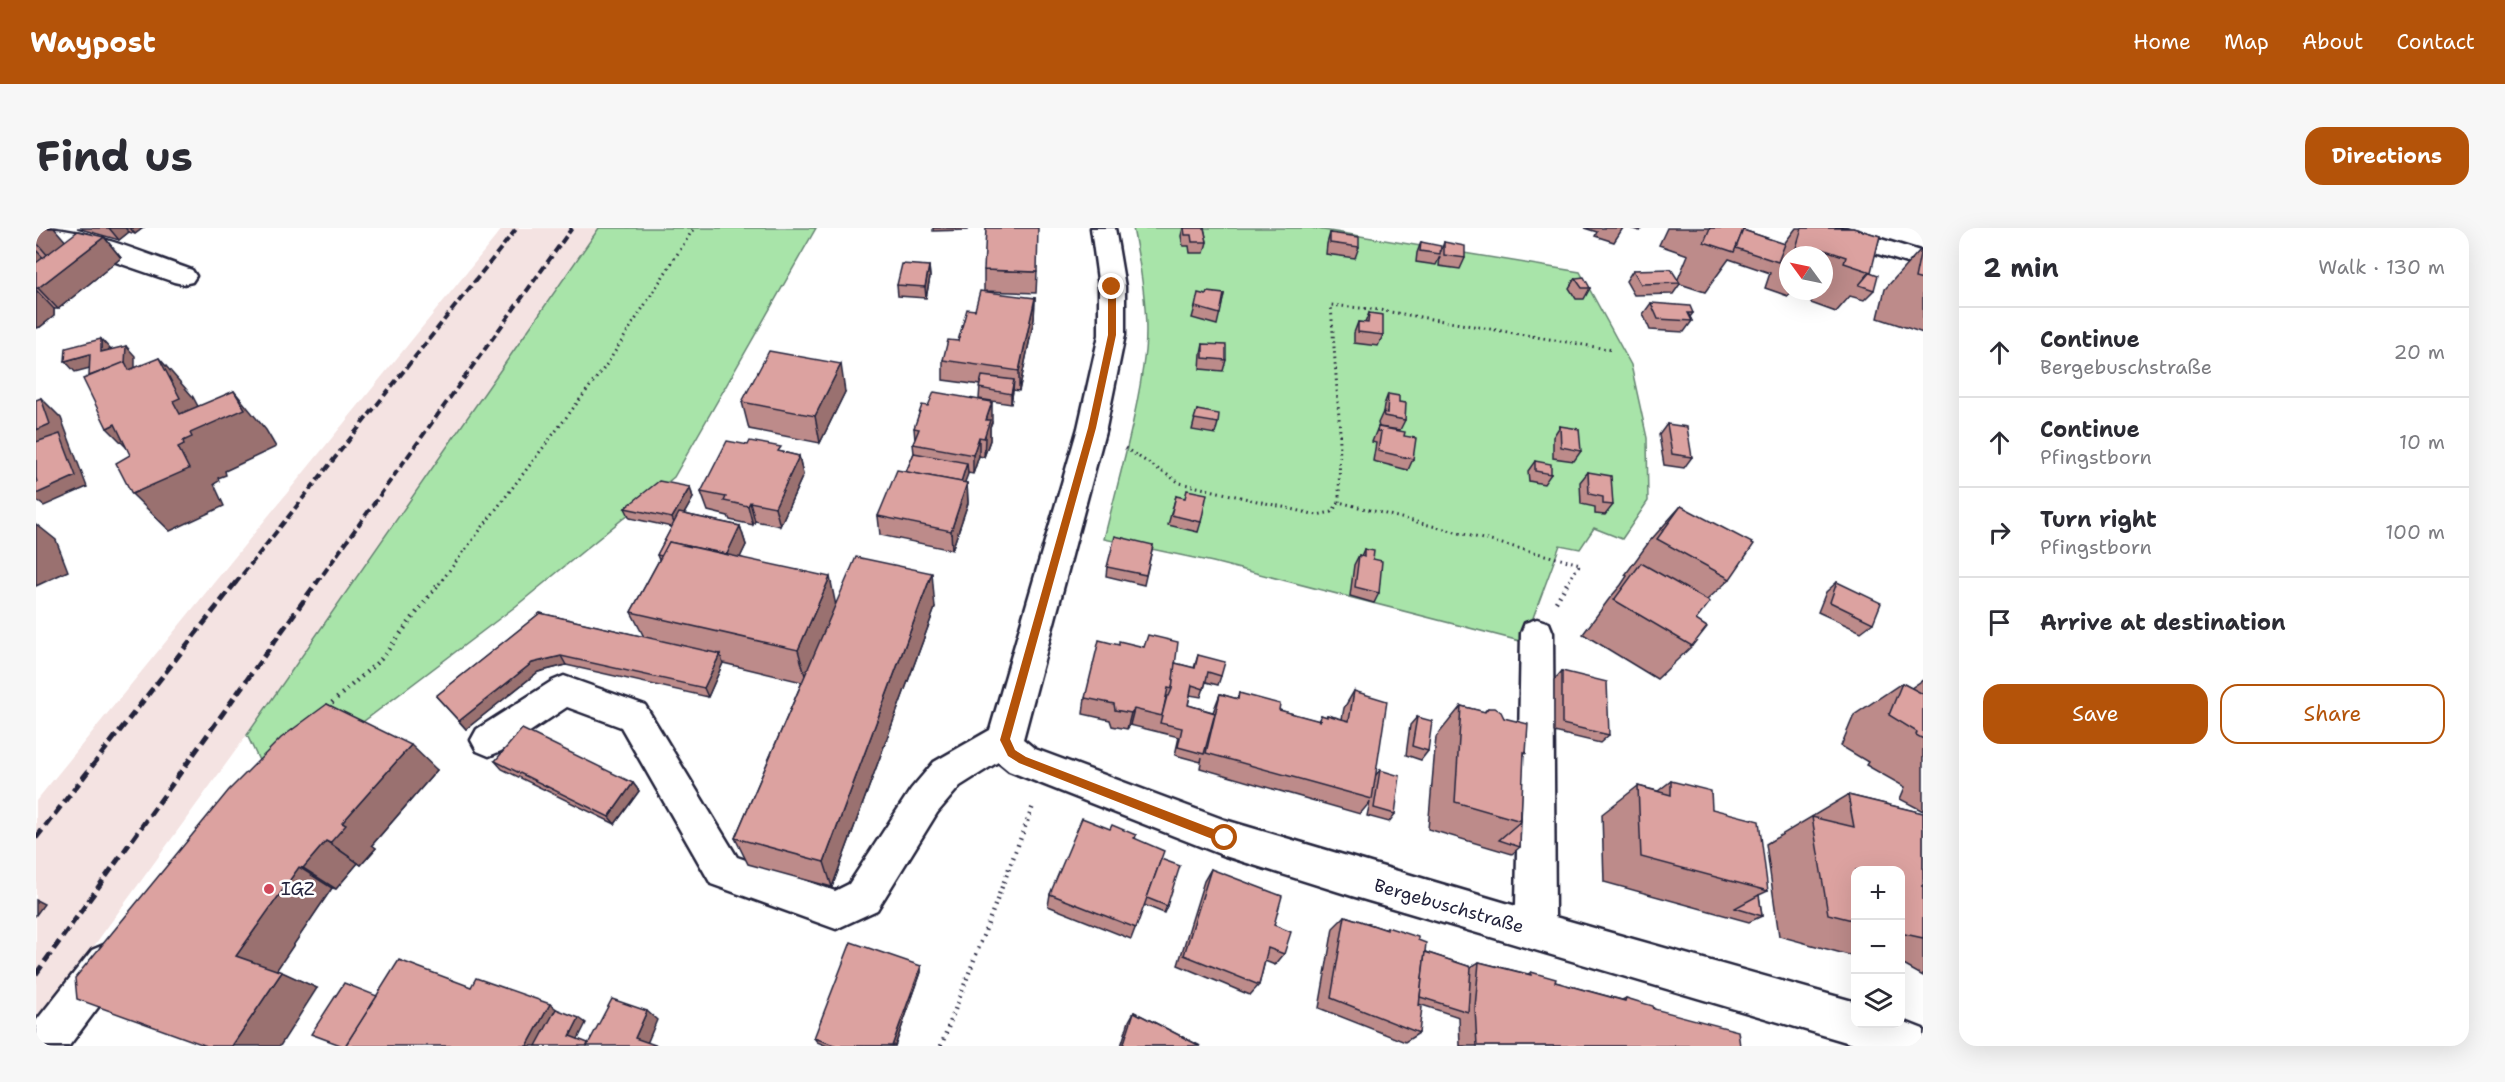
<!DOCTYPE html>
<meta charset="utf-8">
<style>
body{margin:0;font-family:"Shantell Sans",sans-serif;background:#f7f7f7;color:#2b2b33}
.controls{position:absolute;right:18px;bottom:18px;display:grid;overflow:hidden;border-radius:12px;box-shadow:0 6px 24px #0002}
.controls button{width:54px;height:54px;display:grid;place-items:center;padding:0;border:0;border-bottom:2px solid #e1e1e2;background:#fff;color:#2b2b33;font:30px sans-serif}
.compass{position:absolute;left:1743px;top:18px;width:54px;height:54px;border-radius:50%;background:#fff;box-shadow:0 6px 24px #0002;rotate:303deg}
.stop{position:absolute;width:18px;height:18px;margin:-14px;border:4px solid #b45309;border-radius:50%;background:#fff}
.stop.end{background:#b45309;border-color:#fff;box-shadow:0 2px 6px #0008}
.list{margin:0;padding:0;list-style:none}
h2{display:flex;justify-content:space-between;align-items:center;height:78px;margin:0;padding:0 24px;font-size:26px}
h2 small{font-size:20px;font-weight:400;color:#7c7c81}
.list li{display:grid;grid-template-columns:39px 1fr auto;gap:18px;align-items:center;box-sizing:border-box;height:90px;padding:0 24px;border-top:2px solid #e1e1e2}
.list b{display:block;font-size:22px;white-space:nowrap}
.list p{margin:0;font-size:20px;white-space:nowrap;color:#7c7c81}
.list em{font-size:20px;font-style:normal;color:#7c7c81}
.actions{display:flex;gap:12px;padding:18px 24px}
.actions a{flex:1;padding:14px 0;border:2px solid #b45309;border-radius:18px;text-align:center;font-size:21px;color:#b45309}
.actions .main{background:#b45309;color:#fff}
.icon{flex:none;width:33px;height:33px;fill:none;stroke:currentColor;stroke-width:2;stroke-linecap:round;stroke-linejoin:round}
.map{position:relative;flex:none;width:1887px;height:818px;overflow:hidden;border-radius:18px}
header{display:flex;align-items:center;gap:36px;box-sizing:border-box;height:84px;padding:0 30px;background:#b45309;color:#fff}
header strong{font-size:28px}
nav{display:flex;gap:33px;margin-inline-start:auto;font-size:21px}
.intro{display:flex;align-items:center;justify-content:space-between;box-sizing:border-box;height:144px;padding:0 36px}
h1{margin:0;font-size:42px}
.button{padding:15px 27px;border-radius:18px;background:#b45309;color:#fff;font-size:21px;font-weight:700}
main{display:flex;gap:36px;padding:0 36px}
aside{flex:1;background:#fff;border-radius:18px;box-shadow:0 6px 24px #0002}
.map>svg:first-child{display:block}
.built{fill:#f4e3e2}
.green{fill:#a8e4a9;stroke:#658372;stroke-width:1.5}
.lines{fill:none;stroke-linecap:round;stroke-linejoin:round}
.minor-casing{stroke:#22223b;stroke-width:5}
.path-far1{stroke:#22223b;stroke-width:3;stroke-dasharray:1.5 4;stroke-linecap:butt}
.path{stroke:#22223b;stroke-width:4.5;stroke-dasharray:1.5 5;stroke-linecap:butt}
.minor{fill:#fff;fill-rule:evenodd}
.rail-far1{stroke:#22223b;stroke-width:4;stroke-dasharray:8 4;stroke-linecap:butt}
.rail{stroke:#22223b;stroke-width:5;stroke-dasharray:10 5;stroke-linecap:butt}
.wall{fill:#bd8b8a;stroke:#22223b;stroke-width:1.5}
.shaded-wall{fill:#9a7170;stroke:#22223b;stroke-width:1.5}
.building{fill:#dca2a0;stroke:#22223b;stroke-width:1.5}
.route{fill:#b45309}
.poi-dot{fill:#d1495b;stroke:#fff;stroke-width:2}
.labels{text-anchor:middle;stroke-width:5;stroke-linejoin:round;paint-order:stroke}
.poi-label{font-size:18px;fill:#22223b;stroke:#fff;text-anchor:start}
.street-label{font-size:18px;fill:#22223b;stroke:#fff}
</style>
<header>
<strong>Waypost</strong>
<nav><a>Home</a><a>Map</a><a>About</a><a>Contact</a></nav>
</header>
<div class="intro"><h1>Find us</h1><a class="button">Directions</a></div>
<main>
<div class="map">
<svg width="1887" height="818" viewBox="0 0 1887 818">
<rect width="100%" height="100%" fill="#fff"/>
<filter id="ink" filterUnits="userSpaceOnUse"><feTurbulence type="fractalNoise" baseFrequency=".0167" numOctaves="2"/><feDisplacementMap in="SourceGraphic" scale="12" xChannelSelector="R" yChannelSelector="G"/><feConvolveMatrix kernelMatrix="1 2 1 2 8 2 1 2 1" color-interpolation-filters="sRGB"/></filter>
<g filter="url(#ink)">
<polygon class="built" points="467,0 563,0 211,507 65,708 0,803 0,573"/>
<g class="green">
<polygon points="563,0 780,0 638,249 480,378 237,562 211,507"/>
<path d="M1097,0H1275L1544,44L1595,137L1611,210L1612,273L1586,311L1558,300L1544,321L1524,317L1488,414L1177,334L1068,311C1083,249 1102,186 1109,123C1113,86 1104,36 1097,0Z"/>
</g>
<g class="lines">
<defs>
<g id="minor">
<path d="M0,0C53,0 106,25 156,42L160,48L156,54L147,56L138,54L33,18L0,10Z"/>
<polygon points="1055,0 1079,0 1089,59 1089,107 1070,200 987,511 999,521 1189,592 1480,678 1485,405 1489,395 1501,391 1513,395 1517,405 1519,689 1820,774 1820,796 1864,796 1864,792 1887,801 1887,818 1824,818 1316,668 1189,628 973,543 962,534 924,558 901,585 841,682 800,701 675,656 585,499 531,479 465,523 453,528 441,523 435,512 441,501 516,453 528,448 609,477 701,629 799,663 813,656 875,561 898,534 954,502 1042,200 1063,107 1063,59"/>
<polygon points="1771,0 1809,0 1887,24 1887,40 1774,5"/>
<polygon points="70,716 84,722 90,736 84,750 33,818 0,818 0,793 56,722"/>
</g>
</defs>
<use href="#minor" class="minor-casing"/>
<g class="path-far1">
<polyline points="1089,220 1144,255 1281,287 1296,284 1303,274 1544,336 1531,356"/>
<polyline points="1303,274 1304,204 1295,77 1343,82 1577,122"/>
<polyline points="403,356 571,136 658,0"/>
</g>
<g class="path">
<polyline points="1520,374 1532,354"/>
<polyline points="291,479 345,431 404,354"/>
<polyline points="905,818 997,578"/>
</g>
<use href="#minor" class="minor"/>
<g class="rail-far1">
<polyline points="199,356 481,0"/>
<polyline points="280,356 536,0"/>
</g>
<g class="rail">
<polyline points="0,610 200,354"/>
<polyline points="0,746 281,354"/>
</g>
</g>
<g class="wall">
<polygon points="0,0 29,13 68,9 85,30 22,81 18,81 18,88 4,99 0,100"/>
<polygon points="41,0 107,0 99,6 93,4 83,12"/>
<polygon points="897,0 931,0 931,2 897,3"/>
<polygon points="1147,0 1168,0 1171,14 1168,25 1154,25 1153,18 1147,18 1145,8"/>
<polygon points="1548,0 1587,0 1578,14 1559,8 1561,4"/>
<polygon points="1594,0 1606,0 1604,3"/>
<polygon points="1631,0 1708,0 1707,2 1748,16 1760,0 1817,0 1844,8 1834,44 1838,62 1828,72 1814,68 1800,84 1775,75 1777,69 1758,63 1788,63 1788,27 1752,27 1752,63 1756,63 1752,68 1729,60 1734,45 1693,31 1669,64 1644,56 1637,66 1598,67 1590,53 1597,42 1642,51 1652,27 1623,17"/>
<polygon points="1294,5 1323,19 1319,30 1290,26 1291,16"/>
<polygon points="1385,14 1405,23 1408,14 1429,30 1424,41 1403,38 1404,28 1400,37 1380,34 1381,25"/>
<polygon points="1885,21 1887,22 1887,105 1842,90 1849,61"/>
<polygon points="893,38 894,49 890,70 862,68 861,57"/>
<polygon points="948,42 1001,44 1000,65 948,63"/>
<polygon points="1539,50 1554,60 1548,71 1540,71 1533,60"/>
<polygon points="1188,66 1181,97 1156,90 1159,79"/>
<polygon points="999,70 998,91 983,163 977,162 975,176 943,171 944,157 907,152 907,132 922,113 939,82"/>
<polygon points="1615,75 1657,85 1654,89 1656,93 1648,104 1614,102 1607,86"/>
<polygon points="1333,85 1347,107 1342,118 1318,115 1318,105 1322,94 1329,95"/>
<polygon points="1167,116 1190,132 1187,143 1164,141 1165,126"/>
<polygon points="809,164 784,215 713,201 706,174"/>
<polygon points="1352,166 1363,174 1369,192 1364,202 1343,199 1342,195 1347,184 1348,177"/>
<polygon points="1161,182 1182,195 1179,206 1156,202"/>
<polygon points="956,194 954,199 954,212 948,229 943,228 937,246 932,245 928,255 931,255 932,275 916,322 844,307 842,288 870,244 878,225 877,216 879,212 878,200"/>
<polygon points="1631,196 1656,229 1648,240 1628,237 1623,207"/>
<polygon points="1524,198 1545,223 1538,233 1517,230 1517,209"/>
<polygon points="1342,199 1368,208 1377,231 1372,242 1337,233 1340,215 1336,214"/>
<polygon points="746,224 763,228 767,247 744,298 719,293 717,297 694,292 692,288 672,283 665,264"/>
<polygon points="1499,233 1515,246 1508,256 1493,253 1492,243"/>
<polygon points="1552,244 1577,277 1569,287 1559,286 1559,279 1545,276 1544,254"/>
<polygon points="654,259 657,270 648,286 704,298 710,317 704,329 799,376 899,380 796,659 712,636 699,610 766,454 687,435 672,469 530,437 502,444 430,501 400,468 504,385 608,409 595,384 623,332 621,327 636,299 594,290 589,280"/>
<polygon points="1140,268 1165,294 1162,304 1132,297"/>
<polygon points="1645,278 1694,351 1671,372 1660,392 1656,418 1621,451 1547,406 1573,371 1585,357 1591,348 1589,347 1613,314"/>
<polygon points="1117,317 1108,357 1070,348 1071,339"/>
<polygon points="1328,321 1337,331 1343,365 1338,375 1314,368 1318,337 1323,327 1325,328"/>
<polygon points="1801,354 1837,395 1825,404 1782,384 1790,364"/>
<polygon points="1162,427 1185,448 1182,457 1170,454 1165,469 1154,467 1152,477 1177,484 1184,466 1201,471 1203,465 1243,482 1282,493 1285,487 1290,489 1291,487 1306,491 1308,480 1318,463 1339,548 1344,542 1359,586 1353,594 1331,588 1334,574 1324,586 1164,540 1166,529 1165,534 1139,527 1143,509 1094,497 1091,501 1076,498 1074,492 1047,486 1049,470 1139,435 1158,440"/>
<polygon points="1526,443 1573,507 1564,515 1518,504 1518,452"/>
<polygon points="1887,452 1887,583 1864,571 1869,559 1830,537 1832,534 1805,518 1818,487 1866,455 1875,460"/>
<polygon points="291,476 401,542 336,617 340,620 325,637 322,635 300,661 296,660 240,742 281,760 171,818"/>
<polygon points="1425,478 1448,484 1452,480 1468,490 1490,525 1487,528 1484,619 1476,626 1392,601 1400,509"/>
<polygon points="1381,489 1392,523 1385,532 1370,527 1374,497"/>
<polygon points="459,533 597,555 603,563 579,596 466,541"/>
<polygon points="1635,553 1676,581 1732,663 1723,667 1726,688 1713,694 1568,654 1566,586 1602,558 1622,563"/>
<polygon points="1812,567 1887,585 1887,748 1864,735 1864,642 1820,642 1820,729 1743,708 1730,616"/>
<polygon points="1074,601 1100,607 1099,611 1122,638 1131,678 1128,685 1108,677 1095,711 1012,678 1014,666"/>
<polygon points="1175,641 1238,697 1248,726 1239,737 1229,733 1223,757 1214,767 1142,737 1168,653"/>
<polygon points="1309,688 1348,701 1351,699 1382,712 1389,724 1435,739 1443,734 1492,746 1495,744 1519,754 1586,772 1590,770 1618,781 1704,818 1424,818 1423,789 1383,776 1383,805 1369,814 1283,780 1297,700"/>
<polygon points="885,738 885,744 859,818 791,818 781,814 778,810"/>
<polygon points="1098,784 1164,818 1085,818 1093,793"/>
</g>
<g class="shaded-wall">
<polygon points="0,0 18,0 38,23 20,37 0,14"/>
<polygon points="73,0 89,0 93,4 83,12"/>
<polygon points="94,0 107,0 99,6"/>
<polygon points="68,9 85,30 22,81 2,60"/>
<polygon points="0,22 12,35 0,44"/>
<polygon points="893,38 894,49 890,70 889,59"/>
<polygon points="0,62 18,81 18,88 4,99 0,100"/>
<polygon points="999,70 998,91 983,163 983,143"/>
<polygon points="65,111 75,122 65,124"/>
<polygon points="90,118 99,128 99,145 123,130 157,169 172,197 198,163 230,202 240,219 189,243 190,247 182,250 183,253 178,256 188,278 134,303 96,266 122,174 63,172"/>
<polygon points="54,126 65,137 39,144 29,133"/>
<polygon points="805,136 809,164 784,215 779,188"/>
<polygon points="978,152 977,163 975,176 975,166"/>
<polygon points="5,170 25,190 51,259 8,278 0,272 0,202"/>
<polygon points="956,174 956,194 954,199 954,212 948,229 950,192"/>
<polygon points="79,196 109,238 71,200"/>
<polygon points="943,209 943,228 937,246 937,227"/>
<polygon points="763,228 767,247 744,298 739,279"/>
<polygon points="931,235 932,246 922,273 922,263"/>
<polygon points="931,255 932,275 916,322 915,303"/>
<polygon points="654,259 657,270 640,300 636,290"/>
<polygon points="714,274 719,293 717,297 712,278"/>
<polygon points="0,296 20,312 32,343 0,358"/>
<polygon points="704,298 710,317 690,359 684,340"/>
<polygon points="896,345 899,380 796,659 788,634"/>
<polygon points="794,349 801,383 771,455 762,422"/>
<polygon points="684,426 687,435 672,469 668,460"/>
<polygon points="525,428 530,437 502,444 430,501 423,493 496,435"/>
<polygon points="1098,481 1094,497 1091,501 1095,485"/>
<polygon points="375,517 401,542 336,617 340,620 325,637 294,615 306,595"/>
<polygon points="597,555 603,563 579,596 573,589"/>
<polygon points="290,613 322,635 300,661 267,640"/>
<polygon points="263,639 296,660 238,746 200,728"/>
<polygon points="0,672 8,676 0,687"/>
<polygon points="885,738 885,744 859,818 856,818"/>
<polygon points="246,744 281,760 244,818 196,818"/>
<polygon points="514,776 527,786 510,818 491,818"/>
<polygon points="611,783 621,792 610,818 599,810"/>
<polygon points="543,790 550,795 541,813 534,808"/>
</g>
<g class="building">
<polygon points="950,0 1002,0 1001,44 948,42"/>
<polygon points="1148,0 1168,0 1171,14 1156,14 1155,7 1149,7"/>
<polygon points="1674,0 1708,0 1698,24 1668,14"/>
<polygon points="1766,0 1817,0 1844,8 1835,44 1808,35 1810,29 1786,21 1784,27 1783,27 1760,20"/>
<polygon points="1707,2 1749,16 1742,34 1700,20"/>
<polygon points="42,3 68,9 2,60 0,60 0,35"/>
<polygon points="1294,5 1323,9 1323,19 1294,15"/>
<polygon points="1385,14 1405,18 1404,26 1384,23"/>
<polygon points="1408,14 1429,18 1429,30 1408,27"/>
<polygon points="1885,21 1887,22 1887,52 1879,50"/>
<polygon points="866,36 893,38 889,59 861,57"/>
<polygon points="1635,41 1644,55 1605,56 1597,42"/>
<polygon points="1834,44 1842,47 1838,62 1823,57"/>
<polygon points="1548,49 1554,60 1546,60 1539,50"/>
<polygon points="944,63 999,70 983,143 907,132 912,112 922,113 931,81 939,82"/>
<polygon points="1171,64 1188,66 1184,86 1159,79 1162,65 1170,67"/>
<polygon points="1615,75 1654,78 1657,85 1652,85 1656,93 1622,91"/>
<polygon points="1333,85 1347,87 1347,107 1322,104 1322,94 1332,95"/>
<polygon points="65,111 65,124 90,118 89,135 53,148 54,126 29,133 30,120"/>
<polygon points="1167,116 1190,117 1190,132 1167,130"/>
<polygon points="733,123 805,136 779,188 706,174"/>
<polygon points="123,130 144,170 137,173 144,186 198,163 209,181 154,205 156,209 147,213 148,216 142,219 153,241 96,266 80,235 94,227 79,196 71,200 47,151 89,134 93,142"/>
<polygon points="946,148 978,152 975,166 943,160"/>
<polygon points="898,164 956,174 950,192 954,192 948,210 943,209 937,227 877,216 883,201 878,200 886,177 892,178"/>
<polygon points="1352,166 1363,168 1363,174 1370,175 1369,192 1348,188 1347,184 1351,185"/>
<polygon points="5,170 14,196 0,202 0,172"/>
<polygon points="1161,182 1183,186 1182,195 1158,191"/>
<polygon points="1631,196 1651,199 1656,229 1636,226"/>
<polygon points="1524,198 1543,201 1545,223 1525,219"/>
<polygon points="1342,199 1369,204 1368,208 1380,210 1377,231 1342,223 1345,204 1341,203"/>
<polygon points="24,206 40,248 0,266 0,254 1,254 0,250 0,214"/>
<polygon points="691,213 712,217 714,213 745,219 742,223 763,228 739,279 714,274 712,278 688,273 690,269 665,264"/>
<polygon points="878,225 931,235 925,254 870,244"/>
<polygon points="1499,233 1515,236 1515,246 1499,243"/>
<polygon points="861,242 931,255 915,303 842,288"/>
<polygon points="1552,244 1575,248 1577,277 1567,276 1567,269 1553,266"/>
<polygon points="623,253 654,259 636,290 589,280"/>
<polygon points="1151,262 1171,266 1165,294 1135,287 1140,268 1149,270"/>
<polygon points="1645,278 1718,316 1694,351 1621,311"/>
<polygon points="643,285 704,298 691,326 633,314 626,328 621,327"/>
<polygon points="1079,308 1117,317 1110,347 1071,339"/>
<polygon points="633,314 794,349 762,422 595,384"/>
<polygon points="1328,321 1338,323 1337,331 1346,333 1343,365 1319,359 1323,327 1328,329"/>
<polygon points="820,329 896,345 788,634 699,610"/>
<polygon points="1605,335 1674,374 1660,392 1671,399 1656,418 1578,372"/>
<polygon points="1801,354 1845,375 1837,395 1794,374"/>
<polygon points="504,385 684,426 668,460 525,428 496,435 423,493 400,468"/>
<polygon points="1112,407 1142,414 1136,461 1132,460 1126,488 1098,481 1095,485 1079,482 1078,476 1049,470 1063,412 1083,417 1083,413 1108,419"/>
<polygon points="1162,427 1189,434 1185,448 1172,444 1168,461 1156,457 1152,477 1179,485 1168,526 1142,519 1146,500 1124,495 1131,468 1133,468 1136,461 1139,435 1159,440"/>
<polygon points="1526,443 1571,454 1573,507 1526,496"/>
<polygon points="1866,455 1887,466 1887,511 1880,507 1881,504 1853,487"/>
<polygon points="1318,463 1351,473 1336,571 1170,525 1184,466 1202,471 1203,465 1244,476 1243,482 1284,493 1285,487 1291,489 1291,487 1313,493"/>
<polygon points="291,476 375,517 306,595 310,597 294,615 290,613 267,640 263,639 200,728 246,744 196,818 171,818 41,771 39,750 193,562 245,510"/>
<polygon points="1425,478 1449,484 1452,480 1459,480 1465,484 1468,490 1492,496 1490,525 1488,524 1485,593 1419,574"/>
<polygon points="1381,489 1396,493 1392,523 1376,518"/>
<polygon points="486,501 597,555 573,589 459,533"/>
<polygon points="1344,542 1364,548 1359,586 1338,580"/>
<polygon points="1635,553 1675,563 1676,581 1723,593 1732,663 1605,629 1602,558 1635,567"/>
<polygon points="1812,567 1887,585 1887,710 1864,705 1864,642 1820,642 1820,693 1792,686 1776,589 1818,599"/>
<polygon points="1485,581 1484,619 1463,612 1485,593"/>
<polygon points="1046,590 1074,601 1076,597 1100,607 1098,610 1128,623 1100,700 1014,666"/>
<polygon points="1125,631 1144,638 1131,678 1111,670"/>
<polygon points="1175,641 1246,668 1238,697 1255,704 1248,726 1232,720 1223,757 1148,727"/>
<polygon points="1723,667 1726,688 1699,680"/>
<polygon points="1309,688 1351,702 1351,699 1382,709 1382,712 1390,715 1383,778 1386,779 1383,805 1295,770"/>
<polygon points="815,714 885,738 856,818 801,818 778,810"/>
<polygon points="1389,724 1435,739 1432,784 1384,769"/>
<polygon points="363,732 435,759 440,750 514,776 491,818 309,818"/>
<polygon points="1443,734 1495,747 1495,744 1520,751 1519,754 1589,773 1590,770 1617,778 1618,781 1702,803 1704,818 1441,818 1439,780"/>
<polygon points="308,755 341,768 309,818 307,818 275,806"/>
<polygon points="576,771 611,783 599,810 622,818 551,818"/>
<polygon points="520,781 543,790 534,808 552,815 551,818 500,818"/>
<polygon points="1098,784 1164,818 1087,818"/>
</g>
</g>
<polygon class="route" points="1076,56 1080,59 1080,107 1060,200 974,511 979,522 990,529 1193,607 1193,614 1189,616 983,535 972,528 964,512 1052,200 1072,107 1072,59"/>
<circle class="poi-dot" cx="233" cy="661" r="6"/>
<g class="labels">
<g class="poi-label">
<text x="245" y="667">IGZ</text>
</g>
<g class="street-label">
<text transform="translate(1413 678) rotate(16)" y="6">Bergebuschstraße</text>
</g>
</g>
</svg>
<div class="controls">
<button>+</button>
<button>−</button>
<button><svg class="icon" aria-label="layers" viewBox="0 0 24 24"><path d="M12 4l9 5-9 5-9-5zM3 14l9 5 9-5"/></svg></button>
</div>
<svg class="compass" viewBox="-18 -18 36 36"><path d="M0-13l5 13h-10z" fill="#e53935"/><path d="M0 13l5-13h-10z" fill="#7c7c81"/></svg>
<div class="stop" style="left:1189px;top:610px"></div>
<div class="stop end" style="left:1076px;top:59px"></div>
</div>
<aside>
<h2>2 min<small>Walk · 130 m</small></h2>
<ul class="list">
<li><svg class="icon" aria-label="ahead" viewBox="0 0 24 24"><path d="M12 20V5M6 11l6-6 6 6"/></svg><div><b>Continue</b><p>Bergebuschstraße</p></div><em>20 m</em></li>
<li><svg class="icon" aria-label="ahead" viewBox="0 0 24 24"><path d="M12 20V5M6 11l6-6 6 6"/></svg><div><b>Continue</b><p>Pfingstborn</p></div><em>10 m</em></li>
<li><svg class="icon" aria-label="right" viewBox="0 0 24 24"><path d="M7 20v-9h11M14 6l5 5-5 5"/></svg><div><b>Turn right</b><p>Pfingstborn</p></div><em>100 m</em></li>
<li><svg class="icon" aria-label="arrive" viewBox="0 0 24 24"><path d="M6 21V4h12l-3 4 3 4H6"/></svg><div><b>Arrive at destination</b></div></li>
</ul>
<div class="actions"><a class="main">Save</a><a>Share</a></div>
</aside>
</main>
